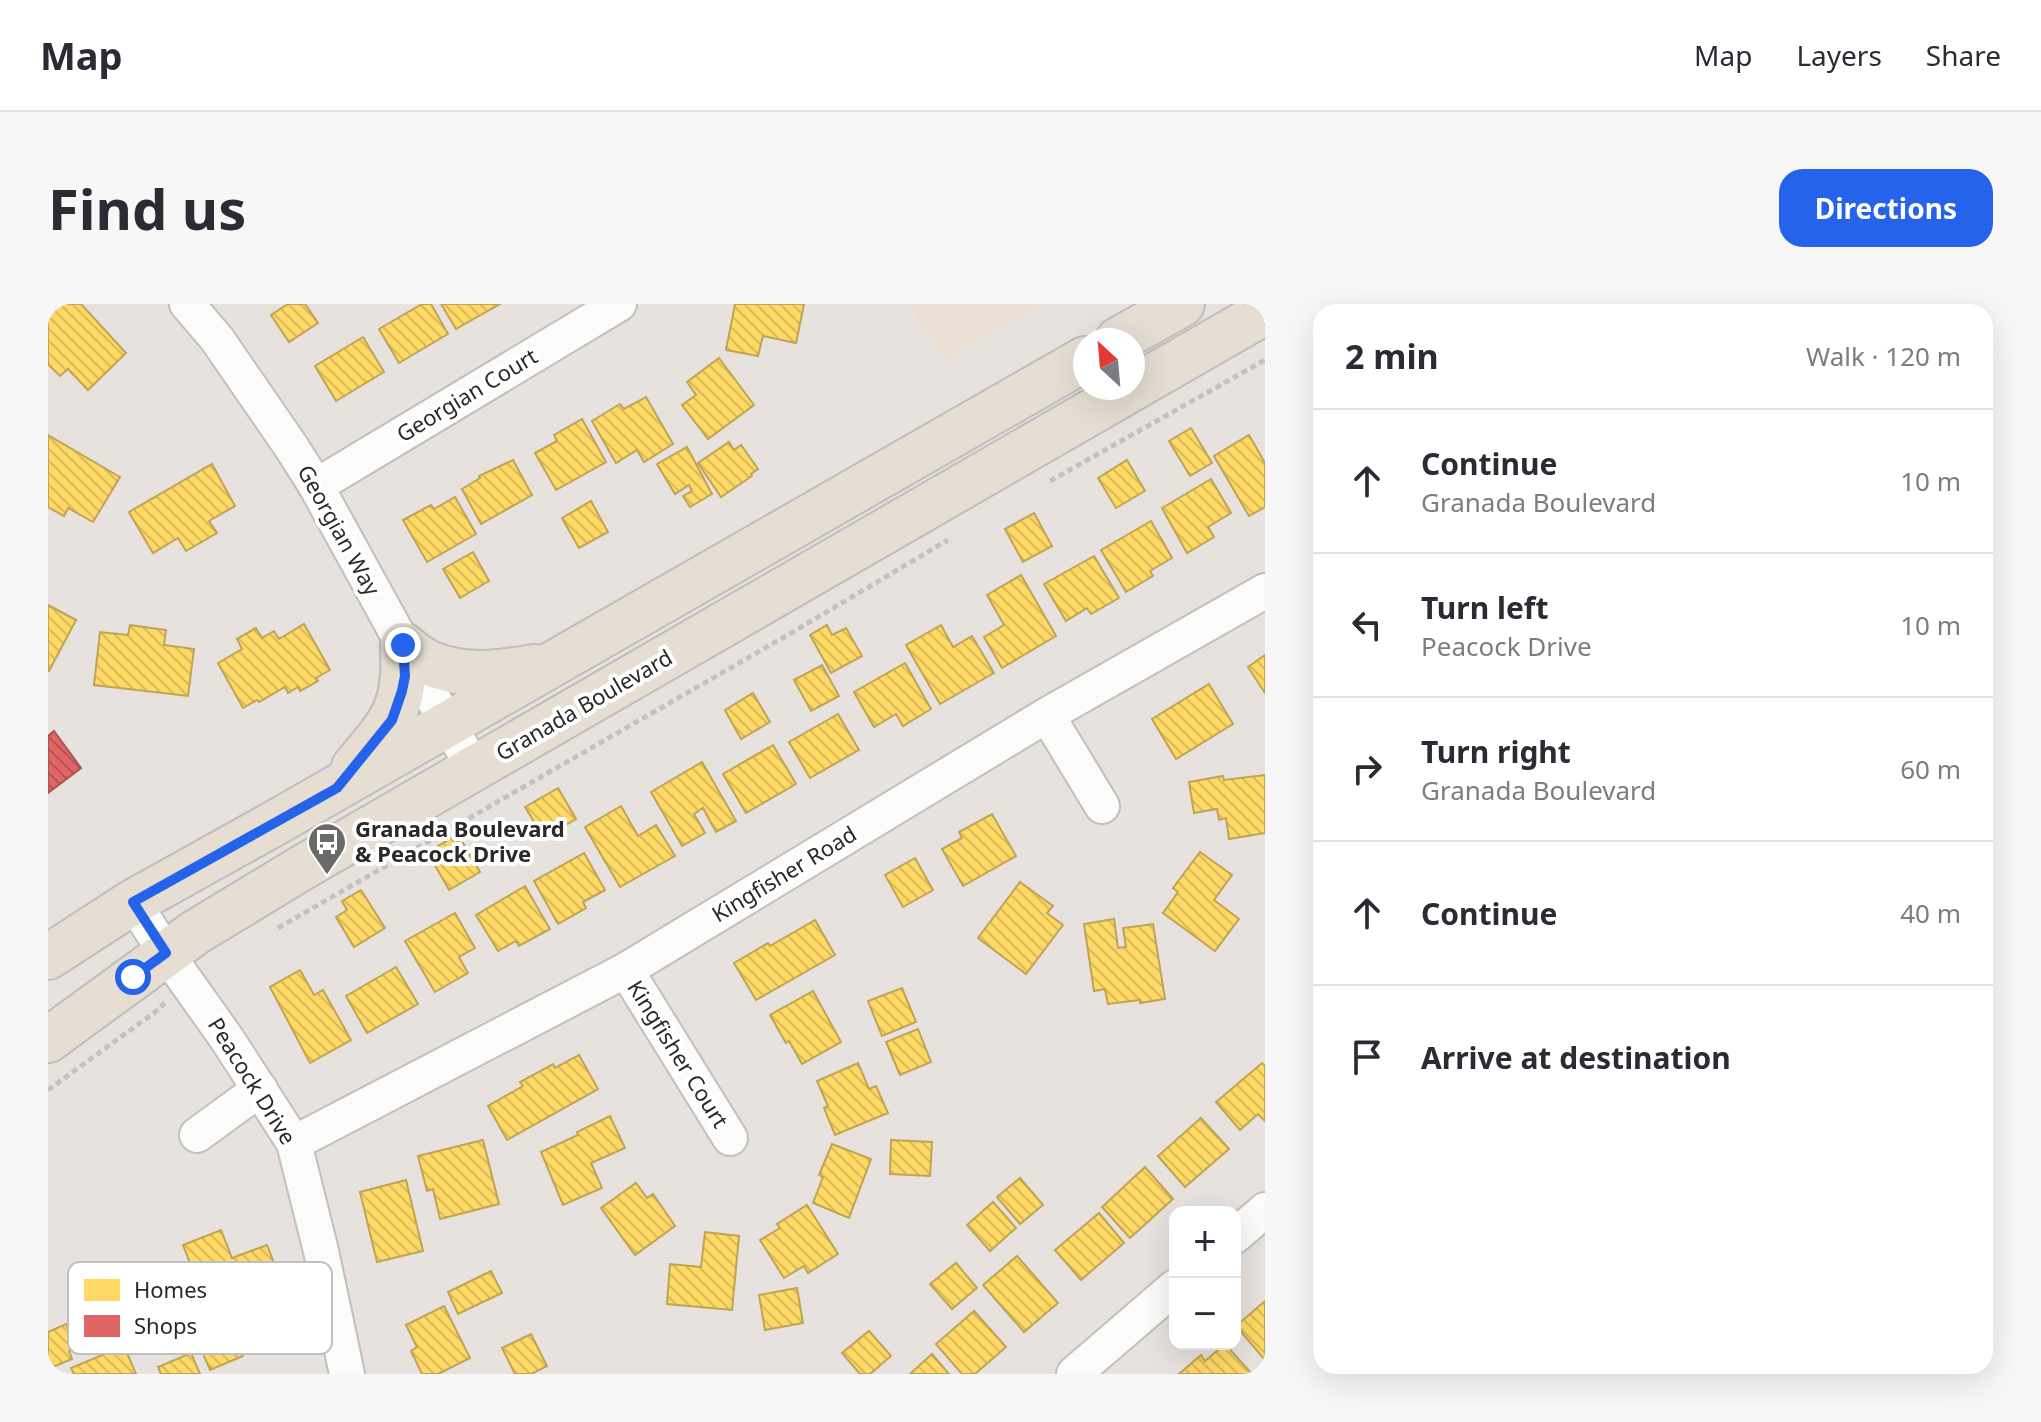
<!DOCTYPE html>
<meta charset="utf-8">
<style>
body{margin:0;font-family:"Noto Sans",sans-serif;background:#f7f7f7;color:#2b2b33}
.controls{position:absolute;right:24px;bottom:24px;display:grid;overflow:hidden;border-radius:16px;box-shadow:0 8px 32px #0002}
.controls button{width:72px;height:72px;display:grid;place-items:center;padding:0;border:0;border-bottom:2px solid #e1e1e2;background:#fff;color:#2b2b33;font:40px sans-serif}
.compass{position:absolute;left:1025px;top:24px;width:72px;height:72px;border-radius:50%;background:#fff;box-shadow:0 8px 32px #0002;rotate:334deg}
.stop{position:absolute;width:24px;height:24px;margin:-18px;border:6px solid #2563eb;border-radius:50%;background:#fff}
.stop.end{background:#2563eb;border-color:#fff;box-shadow:0 2px 8px #0008}
.list{margin:0;padding:0;list-style:none}
h2{display:flex;justify-content:space-between;align-items:center;height:104px;margin:0;padding:0 32px;font-size:34px}
h2 small{font-size:26px;font-weight:400;color:#7c7c81}
.list li{display:grid;grid-template-columns:52px 1fr auto;gap:24px;align-items:center;box-sizing:border-box;height:144px;padding:0 32px;border-top:2px solid #e1e1e2}
.list b{display:block;font-size:30px;white-space:nowrap}
.list p{margin:0;font-size:26px;white-space:nowrap;color:#7c7c81}
.list em{font-size:26px;font-style:normal;color:#7c7c81}
.icon{flex:none;width:44px;height:44px;fill:none;stroke:currentColor;stroke-width:2;stroke-linecap:round;stroke-linejoin:round}
.map{position:relative;flex:none;width:1217px;height:1070px;overflow:hidden;border-radius:24px}
header{display:flex;align-items:center;gap:48px;box-sizing:border-box;height:112px;padding:0 40px;background:#fff;border-bottom:2px solid #e1e1e2}
header strong{font-size:38px}
nav{display:flex;gap:44px;margin-inline-start:auto;font-size:28px}
.intro{display:flex;align-items:center;justify-content:space-between;box-sizing:border-box;height:192px;padding:0 48px}
h1{margin:0;font-size:56px}
.button{padding:20px 36px;border-radius:24px;background:#2563eb;color:#fff;font-size:28px;font-weight:700}
main{display:flex;gap:48px;padding:0 48px}
aside{flex:1;background:#fff;border-radius:24px;box-shadow:0 8px 32px #0002}
.map>svg:first-child{display:block}
.education{fill:#eadfd2}
.homes{fill:url(#homes-back-hatch);stroke:#bfa454;stroke-width:2}
.shops{fill:url(#shops-back-hatch);stroke:#a95454;stroke-width:2}
.lines{fill:none;stroke-linecap:round;stroke-linejoin:round}
.minor-casing{stroke:#c1bfc0;stroke-width:38}
.major-casing{stroke:#bfbebc;stroke-width:48}
.path{stroke:#c3c2c2;stroke-width:5;stroke-dasharray:6 4;stroke-linecap:butt}
.minor{stroke:#fbfbfa;stroke-width:34}
.major{stroke:#e6ded2;stroke-width:44}
.route{stroke:#2563eb;stroke-width:10}
.labels{text-anchor:middle;stroke-width:8;stroke-linejoin:round;paint-order:stroke}
.street-label{font-size:22px;fill:#292929;stroke:#fff}
.poi-label{font-size:22px;font-weight:bold;fill:#292929;stroke:#fff;text-anchor:start}
.key{fill:#fff;stroke:#bfbfbf;stroke-width:2}
.key-label{font-size:22px;fill:#292929}
</style>
<header>
<strong>Map</strong>
<nav><a>Map</a><a>Layers</a><a>Share</a></nav>
</header>
<div class="intro"><h1>Find us</h1><a class="button">Directions</a></div>
<main>
<div class="map">
<svg width="1217" height="1070" viewBox="0 0 1217 1070">
<defs>
<pattern id="homes-back-hatch" width="6" height="6" patternUnits="userSpaceOnUse" patternTransform="scale(2)"><rect width="6" height="6" fill="#ffd966"/><path d="M-1 5l2 2M0 0l6 6M5-1l2 2" fill="none" stroke="#dbba58"/></pattern>
<pattern id="shops-back-hatch" width="6" height="6" patternUnits="userSpaceOnUse" patternTransform="scale(2)"><rect width="6" height="6" fill="#e06666"/><path d="M-1 5l2 2M0 0l6 6M5-1l2 2" fill="none" stroke="#b65454"/></pattern>
</defs>
<rect width="100%" height="100%" fill="#e7e2de"/>
<polygon class="education" points="860,0 997,0 896,56"/>
<g class="homes">
<polygon points="0,0 33,0 78,49 40,86 20,65 12,72 0,60"/>
<polygon points="240,0 257,0 270,19 241,38 223,11"/>
<polygon points="374,0 383,0 400,30 351,59 331,25"/>
<polygon points="393,0 452,0 408,25"/>
<polygon points="687,0 756,0 748,39 715,32 710,52 678,46"/>
<polygon points="315,33 336,68 288,97 267,62"/>
<polygon points="671,54 706,101 660,135 634,101 648,91 639,78"/>
<polygon points="598,93 625,140 596,158 589,146 568,159 544,117 572,100 576,105"/>
<polygon points="534,115 558,158 508,186 487,149 509,137 506,131"/>
<polygon points="1143,124 1164,159 1142,172 1121,137"/>
<polygon points="0,131 72,173 45,218 20,204 16,212 0,203"/>
<polygon points="1201,131 1217,159 1217,203 1201,212 1166,152"/>
<polygon points="681,138 686,146 693,141 710,165 703,170 704,172 673,193 650,159"/>
<polygon points="639,143 664,190 642,203 635,192 644,187 641,181 627,190 609,160"/>
<polygon points="465,156 484,191 433,220 414,185 432,174 431,172"/>
<polygon points="1079,156 1097,187 1068,204 1050,174"/>
<polygon points="164,160 187,202 161,217 169,229 138,247 130,234 105,249 81,208"/>
<polygon points="1163,175 1183,209 1160,223 1166,233 1139,249 1114,204"/>
<polygon points="407,193 428,230 379,258 355,216 383,201 386,205"/>
<polygon points="543,197 560,228 531,244 514,214"/>
<polygon points="986,209 1004,242 975,258 957,225"/>
<polygon points="1103,217 1124,254 1102,267 1105,272 1078,288 1053,246"/>
<polygon points="425,248 441,277 412,294 395,265"/>
<polygon points="1046,252 1071,294 1043,310 1039,304 1018,317 996,280"/>
<polygon points="973,271 1008,332 954,364 936,333 956,321 939,291"/>
<polygon points="0,301 28,316 1,367 0,367"/>
<polygon points="256,320 282,366 268,374 270,377 252,387 250,383 240,389 237,383 211,398 209,396 195,404 170,359 194,345 189,335 208,324 214,334 226,327 231,335"/>
<polygon points="82,321 118,326 116,341 146,345 140,392 46,381 52,328 80,331"/>
<polygon points="779,321 784,331 798,324 814,352 783,369 762,331"/>
<polygon points="893,321 905,343 924,332 946,369 892,400 858,341"/>
<polygon points="1217,351 1217,389 1200,363"/>
<polygon points="857,359 883,405 855,422 848,410 826,423 806,388"/>
<polygon points="774,361 791,392 763,407 746,376"/>
<polygon points="1161,380 1185,420 1128,455 1104,415"/>
<polygon points="705,389 722,418 693,435 677,406"/>
<polygon points="790,410 811,446 762,474 741,438"/>
<polygon points="725,441 748,480 698,509 675,470"/>
<polygon points="654,458 688,517 668,528 655,504 646,510 657,529 634,542 603,488"/>
<polygon points="1217,471 1217,529 1181,535 1178,514 1171,516 1169,505 1146,509 1141,478 1175,472 1176,476"/>
<polygon points="510,484 528,515 496,534 477,503"/>
<polygon points="573,502 590,532 608,521 627,552 572,583 537,523"/>
<polygon points="944,510 968,552 915,582 894,545 914,534 911,528"/>
<polygon points="407,532 412,540 415,539 432,568 401,586 384,556 389,553 385,545"/>
<polygon points="1152,548 1184,571 1166,596 1191,615 1167,647 1115,609 1130,588 1125,584"/>
<polygon points="536,549 557,586 535,598 538,604 510,620 486,577"/>
<polygon points="867,554 885,586 855,603 837,571"/>
<polygon points="972,578 1005,602 999,609 1015,621 978,670 930,634"/>
<polygon points="477,582 502,625 471,642 468,637 450,647 428,611"/>
<polygon points="313,586 337,624 306,643 288,613 299,606 294,597"/>
<polygon points="407,609 427,644 411,653 420,669 387,688 357,637"/>
<polygon points="1066,615 1070,644 1078,643 1075,624 1105,620 1117,695 1092,699 1092,696 1060,700 1057,685 1046,687 1036,620"/>
<polygon points="767,616 787,651 708,696 686,659 720,639 722,642"/>
<polygon points="348,663 370,700 319,729 298,692"/>
<polygon points="252,666 266,691 275,686 303,736 262,759 222,683"/>
<polygon points="854,684 868,718 834,732 820,697"/>
<polygon points="765,687 793,738 754,760 741,737 738,739 722,711"/>
<polygon points="870,725 883,758 852,771 838,738"/>
<polygon points="531,751 550,785 459,836 440,802 475,782 472,778 505,760 507,764"/>
<polygon points="810,759 821,785 828,782 840,809 787,831 776,804 780,802 769,777"/>
<polygon points="1214,759 1217,762 1217,817 1210,810 1192,826 1168,798"/>
<polygon points="562,812 577,844 543,859 554,884 515,901 493,848 530,831 529,828"/>
<polygon points="1153,814 1181,845 1137,883 1110,852"/>
<polygon points="435,836 451,900 392,915 385,885 379,887 370,852"/>
<polygon points="843,836 884,838 882,872 842,870"/>
<polygon points="784,840 823,855 801,914 765,899 775,873 771,871"/>
<polygon points="1097,863 1125,895 1082,934 1054,903"/>
<polygon points="972,874 995,901 972,920 949,893"/>
<polygon points="358,876 375,947 329,958 312,888"/>
<polygon points="588,879 599,894 605,890 627,922 587,951 553,904"/>
<polygon points="945,898 968,924 942,947 919,921"/>
<polygon points="759,901 790,950 760,969 756,962 736,974 712,936 732,924 729,920"/>
<polygon points="1051,909 1076,939 1033,976 1007,946"/>
<polygon points="173,926 184,954 219,941 231,972 158,1000 135,941"/>
<polygon points="657,928 691,932 684,1006 619,1000 622,960 653,963"/>
<polygon points="969,952 1010,999 976,1028 935,981"/>
<polygon points="908,959 929,984 904,1005 882,980"/>
<polygon points="443,967 454,989 410,1010 400,988"/>
<polygon points="749,984 755,1019 717,1026 711,991"/>
<polygon points="1217,997 1217,1056 1188,1022"/>
<polygon points="396,1002 422,1054 390,1070 374,1070 363,1047 369,1043 358,1021"/>
<polygon points="199,1003 214,1039 193,1048 195,1052 162,1066 145,1026"/>
<polygon points="926,1007 958,1043 927,1070 914,1070 888,1040"/>
<polygon points="18,1020 29,1043 21,1047 24,1055 0,1065 0,1028"/>
<polygon points="821,1027 843,1052 822,1070 812,1070 794,1049"/>
<polygon points="483,1030 499,1062 483,1070 467,1070 454,1044"/>
<polygon points="1177,1040 1204,1070 1131,1070 1153,1051 1157,1057"/>
<polygon points="76,1042 88,1070 26,1070 23,1064"/>
<polygon points="143,1049 152,1070 113,1070 110,1063"/>
<polygon points="884,1050 901,1070 862,1070"/>
</g>
<polygon class="shops" points="6,427 33,464 0,489 0,432"/>
<g class="lines">
<defs>
<g id="minor">
<polyline points="139,0 169,35 244,144 268,182 384,393 426,464"/>
<polyline points="268,182 571,0"/>
<polyline points="999,411 1054,502"/>
<polyline points="85,598 118,649 179,735 246,839 273,947 299,1070"/>
<polyline points="578,666 682,834"/>
<polyline points="149,831 212,785"/>
<polyline points="246,839 578,666 999,411 1217,287"/>
<polyline points="1187,932 1217,906"/>
<polyline points="1026,1070 1127,983"/>
</g>
<g id="major">
<polyline points="1070,36 1134,0"/>
<polyline points="1085,84 1217,8"/>
<path d="M355,341C364,348 372,355 381,359C415,374 452,369 487,363"/>
<path d="M306,463C345,416 358,406 355,341"/>
<polyline points="0,653 85,598 227,519 1037,55"/>
<polyline points="0,736 148,628 257,562 1085,84"/>
</g>
</defs>
<use href="#minor" class="minor-casing"/>
<use href="#major" class="major-casing"/>
<g class="path">
<polyline points="1002,177 1217,56"/>
<polyline points="230,624 738,332 900,236"/>
<polyline points="0,786 106,709 119,697"/>
</g>
<use href="#minor" class="minor"/>
<use href="#major" class="major"/>
</g>
<g class="lines">
<polyline class="route" points="85,673 118,649 85,598 289,484 344,416 354,387 357,372 355,341"/>
</g>
<defs>
<symbol id="bus-pin" viewBox="-11 -11 22 30"><path d="M0 17L-7.5 6A9.5 9.5 0 1 1 7.5 6Z" fill="#6c6a68" stroke="#fff"/><path d="M-5-6H5V4H4V6H2V4H-2V6H-4V4H-5ZM-3.5-4V0h7V-4ZM-3.5 1.2v1.5H-2V1.2ZM2 1.2v1.5H3.5V1.2Z" fill="#fff"/></symbol>
</defs>
<g fill-rule="evenodd">
<use href="#bus-pin" x="257" y="516" width="44" height="60"/>
</g>
<g class="labels">
<g class="street-label">
<text transform="translate(419 91) rotate(-31)" y="8">Georgian Court</text>
<text transform="translate(291 226) rotate(61)" y="8">Georgian Way</text>
<text transform="translate(536 401) rotate(-30)" y="8">Granada Boulevard</text>
<text transform="translate(736 570) rotate(-31)" y="8">Kingfisher Road</text>
<text transform="translate(630 750) rotate(58)" y="8">Kingfisher Court</text>
<text transform="translate(204 777) rotate(58)" y="8">Peacock Drive</text>
</g>
<g class="poi-label">
<text x="307" y="533">Granada Boulevard<tspan x="307" dy="25">&amp; Peacock Drive</tspan></text>
</g>
</g>
<rect x="20" y="958" width="264" height="92" rx="12" class="key"/>
<rect x="36" y="975" width="36" height="22" fill="#ffd966"/>
<rect x="36" y="1011" width="36" height="22" fill="#e06666"/>
<g class="key-label">
<text x="86" y="994">Homes</text>
<text x="86" y="1030">Shops</text>
</g>
</svg>
<div class="controls">
<button>+</button>
<button>−</button>
</div>
<svg class="compass" viewBox="-18 -18 36 36"><path d="M0-13l5 13h-10z" fill="#e53935"/><path d="M0 13l5-13h-10z" fill="#7c7c81"/></svg>
<div class="stop" style="left:85px;top:673px"></div>
<div class="stop end" style="left:355px;top:341px"></div>
</div>
<aside>
<h2>2 min<small>Walk · 120 m</small></h2>
<ul class="list">
<li><svg class="icon" aria-label="ahead" viewBox="0 0 24 24"><path d="M12 20V5M6 11l6-6 6 6"/></svg><div><b>Continue</b><p>Granada Boulevard</p></div><em>10 m</em></li>
<li><svg class="icon" aria-label="left" viewBox="0 0 24 24"><path d="M17 20v-9H6M10 6l-5 5 5 5"/></svg><div><b>Turn left</b><p>Peacock Drive</p></div><em>10 m</em></li>
<li><svg class="icon" aria-label="right" viewBox="0 0 24 24"><path d="M7 20v-9h11M14 6l5 5-5 5"/></svg><div><b>Turn right</b><p>Granada Boulevard</p></div><em>60 m</em></li>
<li><svg class="icon" aria-label="ahead" viewBox="0 0 24 24"><path d="M12 20V5M6 11l6-6 6 6"/></svg><div><b>Continue</b></div><em>40 m</em></li>
<li><svg class="icon" aria-label="arrive" viewBox="0 0 24 24"><path d="M6 21V4h12l-3 4 3 4H6"/></svg><div><b>Arrive at destination</b></div></li>
</ul>
</aside>
</main>
